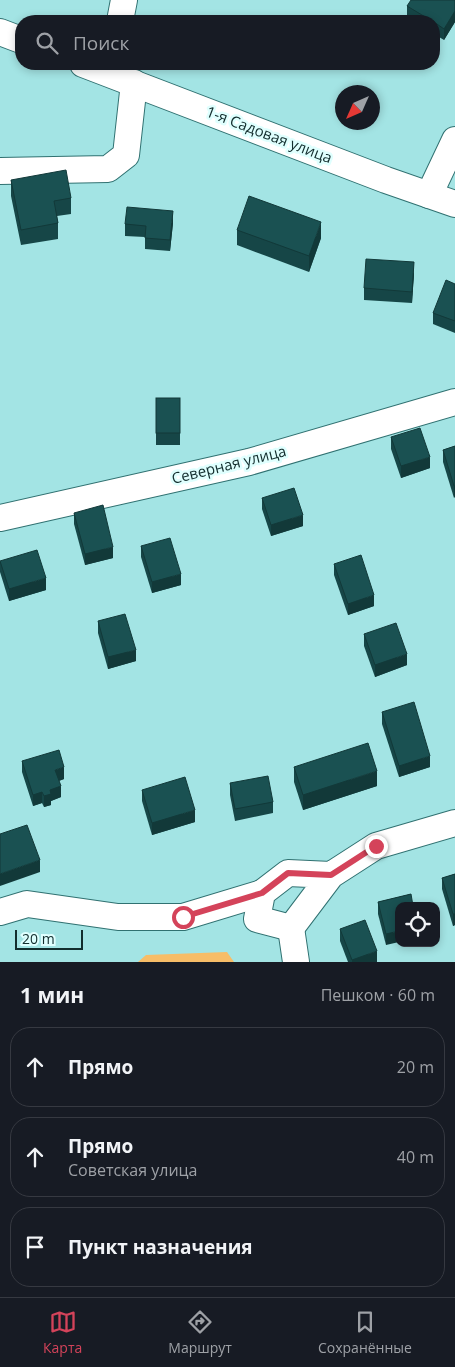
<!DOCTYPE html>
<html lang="ru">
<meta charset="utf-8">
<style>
body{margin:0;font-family:"Open Sans",sans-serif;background:#20242c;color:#f1f3f6}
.controls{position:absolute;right:15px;bottom:15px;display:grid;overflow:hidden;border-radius:10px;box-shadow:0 2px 8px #0003}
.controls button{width:45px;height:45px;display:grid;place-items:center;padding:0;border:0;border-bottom:1px solid #363941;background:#171b24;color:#f1f3f6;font:25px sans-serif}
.compass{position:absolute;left:335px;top:85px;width:45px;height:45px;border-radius:50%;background:#171b24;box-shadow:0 2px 8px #0003;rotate:225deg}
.scale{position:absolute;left:15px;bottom:12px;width:68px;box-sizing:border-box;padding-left:5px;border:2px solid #122d2d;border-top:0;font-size:14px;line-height:18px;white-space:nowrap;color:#122d2d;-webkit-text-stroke:4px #dffffe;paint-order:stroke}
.stop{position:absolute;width:15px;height:15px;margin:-11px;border:4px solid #d4435a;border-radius:50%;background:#fff}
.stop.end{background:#d4435a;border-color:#fff;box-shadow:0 1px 5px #0008}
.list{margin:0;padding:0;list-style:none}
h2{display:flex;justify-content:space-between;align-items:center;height:65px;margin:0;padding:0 20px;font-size:21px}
h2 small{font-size:16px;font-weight:400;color:#9ea1a6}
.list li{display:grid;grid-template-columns:32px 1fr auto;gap:15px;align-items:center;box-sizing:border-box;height:80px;margin:0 10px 10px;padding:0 10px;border:1px solid #363941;border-radius:20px}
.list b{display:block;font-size:19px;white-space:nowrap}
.list p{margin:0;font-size:16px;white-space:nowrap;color:#9ea1a6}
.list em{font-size:16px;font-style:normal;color:#9ea1a6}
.icon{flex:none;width:28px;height:28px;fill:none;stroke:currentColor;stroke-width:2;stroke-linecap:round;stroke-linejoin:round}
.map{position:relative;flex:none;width:455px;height:962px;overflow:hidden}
.search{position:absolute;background:#171b24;box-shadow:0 2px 8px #0003;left:15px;right:15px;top:15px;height:55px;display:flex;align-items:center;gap:12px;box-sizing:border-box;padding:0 18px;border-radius:20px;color:#9ea1a6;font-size:19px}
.sheet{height:335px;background:#171b24}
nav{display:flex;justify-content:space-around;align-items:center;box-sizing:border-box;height:70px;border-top:1px solid #363941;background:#171b24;font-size:14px;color:#9ea1a6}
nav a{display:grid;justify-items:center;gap:2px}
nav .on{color:#d4435a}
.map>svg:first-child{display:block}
.green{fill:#f7bd67}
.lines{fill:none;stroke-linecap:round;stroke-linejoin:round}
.minor-casing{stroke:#307171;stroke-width:28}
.minor{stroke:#fff;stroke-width:26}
.wall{fill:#164647}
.shaded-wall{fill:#123939}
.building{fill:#1a5152;stroke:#123939}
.route{stroke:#d4435a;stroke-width:6}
.labels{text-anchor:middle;stroke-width:5;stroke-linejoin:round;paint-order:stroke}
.street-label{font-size:15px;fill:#122d2d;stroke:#dffffe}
</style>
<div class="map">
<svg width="455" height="962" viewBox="0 0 455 962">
<rect width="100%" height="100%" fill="#a3e4e4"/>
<polygon class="green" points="227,952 234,962 138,962 146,955"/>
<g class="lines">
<defs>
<g id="minor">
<polyline points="120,21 124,0"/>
<polyline points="0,32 21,40"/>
<polyline points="83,64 386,180 455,204"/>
<polyline points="0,171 108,169 126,155 134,83"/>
<polyline points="429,195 455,140"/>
<polyline points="0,518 249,462 455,402"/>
<polyline points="331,875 288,873 262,893 257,919 291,928 331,875 376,846 455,823"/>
<polyline points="0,912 27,904 118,917 183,917 262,893"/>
<polyline points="291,928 296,962"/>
</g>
</defs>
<use href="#minor" class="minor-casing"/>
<use href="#minor" class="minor"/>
</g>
<g class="wall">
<polygon points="455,0 455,22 444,40 434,34 434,21 413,21 407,18 407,6"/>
<polygon points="293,64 315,64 314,69"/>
<polygon points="337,64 363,64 361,70"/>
<polygon points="11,180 71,198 71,214 57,216 58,223 58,239 21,245 11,196"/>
<polygon points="173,223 170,251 145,249 145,237 125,236 125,224"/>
<polygon points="237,230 321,238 309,272 237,245"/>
<polygon points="414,273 412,303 364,300 364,288"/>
<polygon points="455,284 455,333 433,324 433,313"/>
<rect x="156" y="398" width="24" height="47"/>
<polygon points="391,437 430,468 401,478 391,449"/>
<polygon points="455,446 454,498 443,462 443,450"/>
<polygon points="262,498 303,526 271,536 262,509"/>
<polygon points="74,513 113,558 85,565 74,524"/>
<polygon points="141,546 181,585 152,593 141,557"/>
<polygon points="0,561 46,590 9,601 0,572"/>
<polygon points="334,564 374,606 348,615 334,575"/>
<polygon points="98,621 136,661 108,669 98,633"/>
<polygon points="364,634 407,665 375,677 364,646"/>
<polygon points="382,712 430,767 399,777 382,724"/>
<polygon points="22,761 64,779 59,781 61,797 51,801 51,805 44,807 42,803 33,806 22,772"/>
<polygon points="294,767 377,786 303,810 294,782"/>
<polygon points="230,783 273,802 273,813 235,821 230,795"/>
<polygon points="142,790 195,822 152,835 142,801"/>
<polygon points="455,874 455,925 453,926 442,889 442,878"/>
<polygon points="411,894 386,945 378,914 378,902"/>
<polygon points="340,929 377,962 348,962 340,941"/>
</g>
<g class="shaded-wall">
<polygon points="455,11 455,22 444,40 444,29"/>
<polygon points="173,211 173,223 170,251 170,240"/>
<polygon points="321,222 321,238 309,272 309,256"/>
<polygon points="414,262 414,273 412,303 412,292"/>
<polygon points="430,457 430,468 401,478 401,466"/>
<polygon points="454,486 455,486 455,497 454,498"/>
<polygon points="303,515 303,526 271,536 271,525"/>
<polygon points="113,547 113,558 85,565 85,554"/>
<polygon points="181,574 181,585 152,593 152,582"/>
<polygon points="46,578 46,590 9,601 9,589"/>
<polygon points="374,595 374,606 348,615 348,604"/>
<polygon points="136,650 136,661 108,669 108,657"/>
<polygon points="407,654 407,665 375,677 375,665"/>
<polygon points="430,756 430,767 399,777 399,766"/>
<polygon points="64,767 64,779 55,782 55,770"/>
<polygon points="377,771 377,786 303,810 303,795"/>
<polygon points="61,786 61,797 51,801 51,805 44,807 44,796 50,790"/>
<polygon points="42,792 42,803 33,806 33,795"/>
<polygon points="195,810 195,822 152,835 152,823"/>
<polygon points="40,860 40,872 0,886 0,874"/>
<polygon points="453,914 455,914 455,925 453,926"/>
<polygon points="399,931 399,942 386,945 386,934"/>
<polygon points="377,951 377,962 352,962 352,960"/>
</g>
<g class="building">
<polygon points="411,0 455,0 455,11 444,29 434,22 434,21 432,21 407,6"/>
<polygon points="66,170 71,198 54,201 58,223 21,230 11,180"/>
<polygon points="249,196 321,222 309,256 237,230"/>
<polygon points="127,207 173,211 170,240 145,238 146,226 125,224"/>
<polygon points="366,259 414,262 412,292 364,288"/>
<polygon points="446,280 455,284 455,321 433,313"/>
<rect x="156" y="398" width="24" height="35"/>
<polygon points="420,428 430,457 401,466 391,437"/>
<polygon points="455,446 455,486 454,486 443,450"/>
<polygon points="294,488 303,515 271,525 262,498"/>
<polygon points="103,505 113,547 85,554 74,513"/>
<polygon points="170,538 181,574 152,582 141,546"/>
<polygon points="37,550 46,578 9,589 0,561"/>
<polygon points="361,555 374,595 348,604 334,564"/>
<polygon points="125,614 136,650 108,657 98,621"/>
<polygon points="396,623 407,654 375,665 364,634"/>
<polygon points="414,702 430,756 399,766 382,712"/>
<polygon points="368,743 377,771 303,795 294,767"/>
<polygon points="59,750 64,767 55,770 61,786 50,790 51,794 44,796 42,792 33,795 22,761"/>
<polygon points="268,776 273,802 235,809 230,783"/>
<polygon points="185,777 195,810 152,823 142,790"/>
<polygon points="27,825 40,860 0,874 0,834"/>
<polygon points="455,874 455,914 453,914 442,878"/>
<polygon points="411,894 413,906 399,906 399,931 386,934 378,902"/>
<polygon points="365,920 377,951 352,960 340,929"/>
</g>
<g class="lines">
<polyline class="route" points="183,917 262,893 288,873 331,875 376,846"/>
</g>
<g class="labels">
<g class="street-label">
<text transform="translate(269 135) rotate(21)" y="5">1-я Садовая улица</text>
<text transform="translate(229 465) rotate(-14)" y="5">Северная улица</text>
</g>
</g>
</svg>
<div class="controls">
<button><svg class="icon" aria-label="locate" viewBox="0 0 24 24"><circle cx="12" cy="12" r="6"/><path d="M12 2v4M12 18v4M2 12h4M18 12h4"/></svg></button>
</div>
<svg class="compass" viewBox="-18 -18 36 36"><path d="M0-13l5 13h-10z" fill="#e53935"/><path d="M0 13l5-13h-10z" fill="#9ea1a6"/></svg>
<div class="scale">20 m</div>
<div class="stop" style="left:183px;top:917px"></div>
<div class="stop end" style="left:376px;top:846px"></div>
<div class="search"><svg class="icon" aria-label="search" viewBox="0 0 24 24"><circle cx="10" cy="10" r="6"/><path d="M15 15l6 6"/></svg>Поиск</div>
</div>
<section class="sheet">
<h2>1 мин<small>Пешком · 60 m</small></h2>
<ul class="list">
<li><svg class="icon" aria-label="ahead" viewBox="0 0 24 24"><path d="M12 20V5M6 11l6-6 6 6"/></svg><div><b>Прямо</b></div><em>20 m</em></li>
<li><svg class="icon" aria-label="ahead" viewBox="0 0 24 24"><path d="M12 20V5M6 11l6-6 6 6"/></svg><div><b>Прямо</b><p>Советская улица</p></div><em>40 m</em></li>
<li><svg class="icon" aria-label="arrive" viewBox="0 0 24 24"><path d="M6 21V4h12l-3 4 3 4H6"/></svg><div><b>Пункт назначения</b></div></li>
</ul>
</section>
<nav>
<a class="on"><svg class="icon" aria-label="map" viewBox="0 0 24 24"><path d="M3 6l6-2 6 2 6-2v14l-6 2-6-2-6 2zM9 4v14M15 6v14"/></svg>Карта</a>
<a><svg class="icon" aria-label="directions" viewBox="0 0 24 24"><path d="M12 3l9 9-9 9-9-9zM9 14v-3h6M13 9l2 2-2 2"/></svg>Маршрут</a>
<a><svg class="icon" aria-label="saved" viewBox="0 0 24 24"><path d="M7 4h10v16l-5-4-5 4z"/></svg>Сохранённые</a>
</nav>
